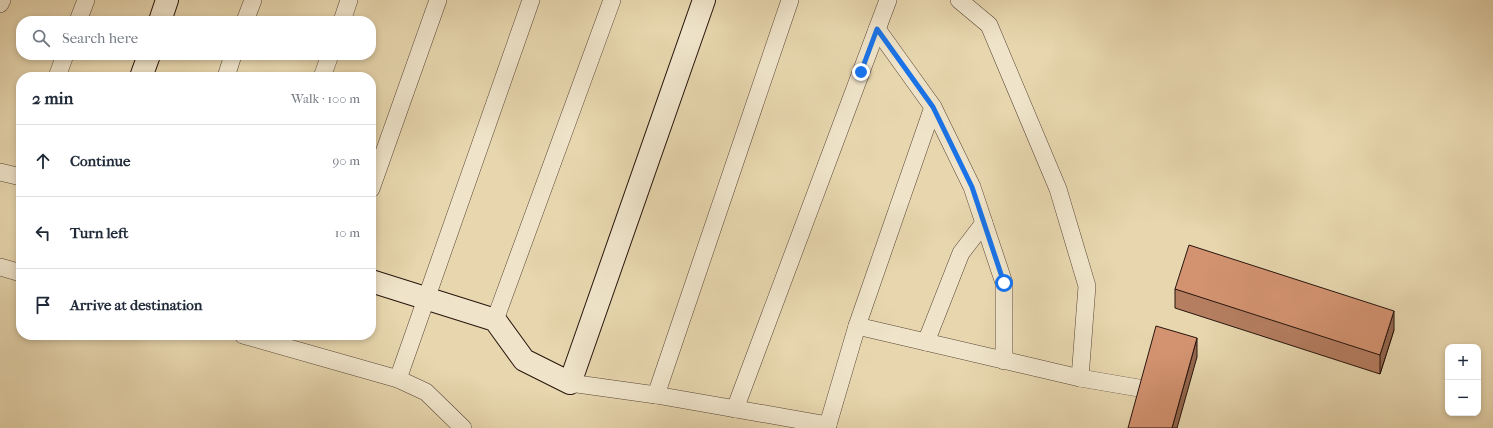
<!DOCTYPE html>
<meta charset="utf-8">
<style>
body{margin:0;font-family:"IM FELL French Canon",serif;background:#f6f6f7;color:#1f2937}
.controls{position:absolute;right:12px;bottom:12px;display:grid;overflow:hidden;border-radius:8px;box-shadow:0 2px 6px #0003}
.controls button{width:36px;height:36px;display:grid;place-items:center;padding:0;border:0;border-bottom:1px solid #e0e1e3;background:#fff;color:#1f2937;font:20px sans-serif}
.stop{position:absolute;width:12px;height:12px;margin:-9px;border:3px solid #1a73e8;border-radius:50%;background:#fff}
.stop.end{background:#1a73e8;border-color:#fff;box-shadow:0 1px 4px #0008}
.list{margin:0;padding:0;list-style:none}
h2{display:flex;justify-content:space-between;align-items:center;height:52px;margin:0;padding:0 16px;font-size:17px}
h2 small{font-size:13px;font-weight:400;color:#747a83}
.list li{display:grid;grid-template-columns:26px 1fr auto;gap:12px;align-items:center;box-sizing:border-box;height:72px;padding:0 16px;border-top:1px solid #e0e1e3}
.list b{display:block;font-size:15px;white-space:nowrap}
.list em{font-size:13px;font-style:normal;color:#747a83}
.icon{flex:none;width:22px;height:22px;fill:none;stroke:currentColor;stroke-width:2;stroke-linecap:round;stroke-linejoin:round}
.map{position:relative;flex:none;width:1493px;height:428px;overflow:hidden}
.search{position:absolute;background:#fff;box-shadow:0 2px 6px #0003;left:16px;top:16px;width:360px;height:44px;display:flex;align-items:center;gap:10px;box-sizing:border-box;padding:0 14px;border-radius:16px;color:#747a83;font-size:15px}
.panel{position:absolute;background:#fff;box-shadow:0 2px 6px #0003;left:16px;top:72px;width:360px;height:268px;border-radius:16px}
.map>svg:first-child{display:block}
.lines{fill:none;stroke-linecap:round;stroke-linejoin:round}
.street-casing{stroke:#574434;stroke-width:18}
.secondary-casing{stroke:#27140c;stroke-width:24}
.street{stroke:#efe4ca;stroke-width:17}
.secondary{stroke:#efe4ca;stroke-width:22}
.wall{fill:#b57e61;stroke:#27140c}
.shaded-wall{fill:#94674f;stroke:#27140c}
.building{fill:#d39371;stroke:#27140c}
.route{stroke:#1a73e8;stroke-width:5}
</style>
<div class="map">
<svg width="1493" height="428" viewBox="0 0 1493 428">
<rect width="100%" height="100%" fill="#e7d6ae"/>
<filter id="stains"><feTurbulence type="fractalNoise" baseFrequency=".005" numOctaves="4"/><feColorMatrix values="0 0 0 0 .2 0 0 0 0 .09 0 0 0 0 .02 0 0 0 .5 -.17"/></filter>
<radialGradient id="worn" r=".72"><stop offset=".6" stop-color="#630" stop-opacity="0"/><stop offset="1" stop-color="#630" stop-opacity=".3"/></radialGradient>
<g class="lines">
<defs>
<g id="street">
<polyline points="959,0 989,25 1058,189 1087,286 1080,378"/>
<polyline points="0,4 2,0"/>
<polyline points="78,21 86,0"/>
<polyline points="245,21 253,0"/>
<polyline points="342,21 349,0"/>
<polyline points="877,29 933,107 972,187 1004,283 1004,361"/>
<polyline points="57,77 65,55"/>
<polyline points="226,77 233,55"/>
<polyline points="322,77 330,55"/>
<polyline points="0,172 21,177"/>
<polyline points="371,189 438,0"/>
<polyline points="0,267 21,273"/>
<polyline points="495,320 612,0"/>
<polyline points="857,326 1080,378 1162,392"/>
<polyline points="243,335 398,379 426,392 463,428"/>
<polyline points="926,342 961,253 984,223"/>
<polyline points="398,379 531,0"/>
<polyline points="570,383 656,395 828,425"/>
<polyline points="656,395 790,0"/>
<polyline points="735,409 888,0"/>
<polyline points="827,428 857,326 933,107"/>
</g>
<g id="secondary">
<polyline points="160,21 167,0"/>
<polyline points="141,77 149,55"/>
<polyline points="371,281 495,320 524,360 570,383 704,0"/>
</g>
</defs>
<use href="#street" class="street-casing"/>
<use href="#secondary" class="secondary-casing"/>
<use href="#street" class="street"/>
<use href="#secondary" class="secondary"/>
</g>
<polygon class="wall" points="1175,289 1394,330 1380,374 1175,308"/>
<g class="shaded-wall">
<polygon points="1394,311 1394,330 1380,374 1380,355"/>
<polygon points="1197,338 1197,357 1177,428 1172,428"/>
</g>
<g class="building">
<polygon points="1189,245 1394,311 1380,355 1175,289"/>
<polygon points="1156,326 1197,338 1172,428 1128,428"/>
</g>
<g class="lines">
<polyline class="route" points="861,72 877,29 933,107 972,187 1004,283"/>
</g>
<rect width="100%" height="100%" filter="url(#stains)"/>
<rect width="100%" height="100%" fill="url(#worn)"/>
</svg>
<div class="controls">
<button>+</button>
<button>−</button>
</div>
<div class="stop" style="left:1004px;top:283px"></div>
<div class="stop end" style="left:861px;top:72px"></div>
<div class="search"><svg class="icon" aria-label="search" viewBox="0 0 24 24"><circle cx="10" cy="10" r="6"/><path d="M15 15l6 6"/></svg>Search here</div>
<section class="panel">
<h2>2 min<small>Walk · 100 m</small></h2>
<ul class="list">
<li><svg class="icon" aria-label="ahead" viewBox="0 0 24 24"><path d="M12 20V5M6 11l6-6 6 6"/></svg><div><b>Continue</b></div><em>90 m</em></li>
<li><svg class="icon" aria-label="left" viewBox="0 0 24 24"><path d="M17 20v-9H6M10 6l-5 5 5 5"/></svg><div><b>Turn left</b></div><em>10 m</em></li>
<li><svg class="icon" aria-label="arrive" viewBox="0 0 24 24"><path d="M6 21V4h12l-3 4 3 4H6"/></svg><div><b>Arrive at destination</b></div></li>
</ul>
</section>
</div>
